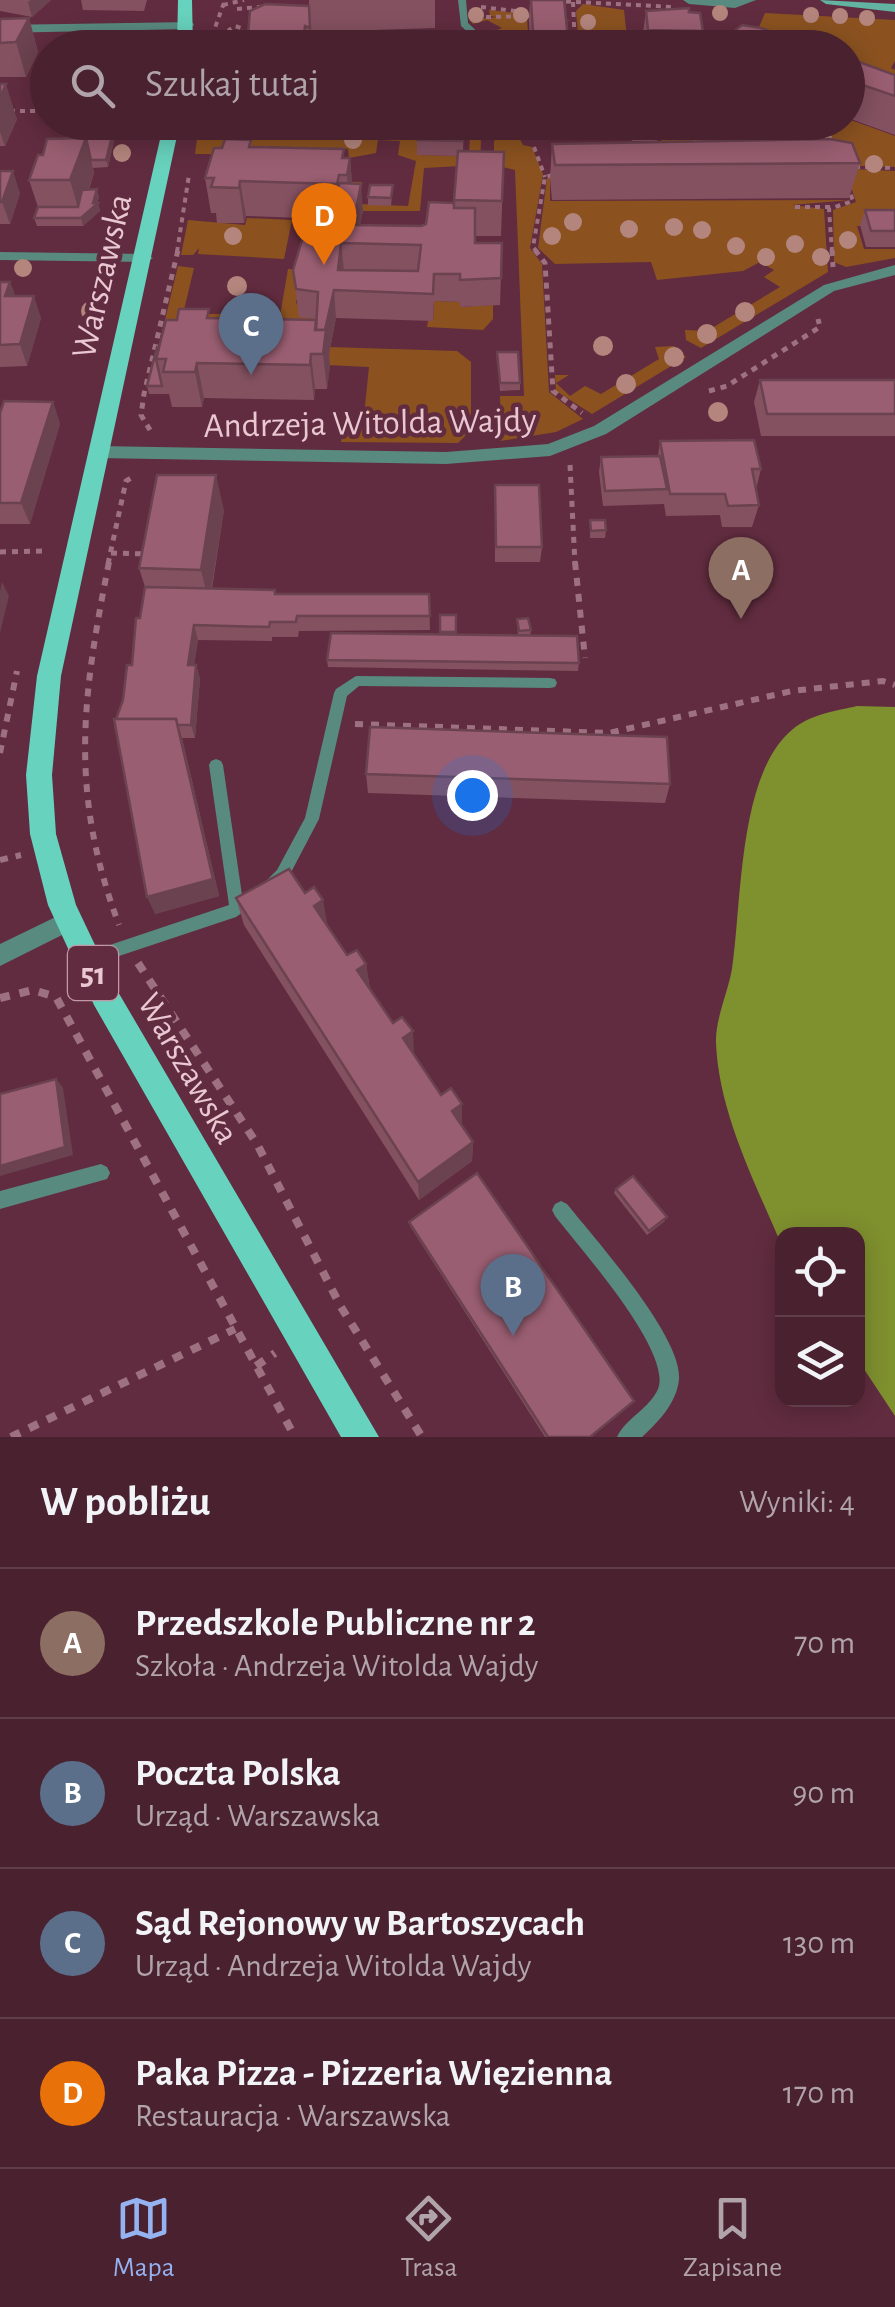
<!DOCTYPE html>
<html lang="pl">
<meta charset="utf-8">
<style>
body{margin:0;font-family:"Alegreya Sans",sans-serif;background:#532e3b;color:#f1f3f6}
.controls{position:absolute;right:30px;bottom:30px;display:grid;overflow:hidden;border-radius:20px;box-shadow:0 5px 25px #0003}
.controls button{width:90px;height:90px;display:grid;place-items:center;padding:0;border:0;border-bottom:2px solid #613e4b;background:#49212f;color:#f1f3f6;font:50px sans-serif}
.you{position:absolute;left:472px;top:795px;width:35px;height:35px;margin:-25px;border:8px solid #fff;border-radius:50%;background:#1a73e8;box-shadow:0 0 0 15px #1a73e833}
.badge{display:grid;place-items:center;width:65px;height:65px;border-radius:50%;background:#95b2f1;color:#fff;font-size:32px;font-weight:700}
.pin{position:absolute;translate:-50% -82px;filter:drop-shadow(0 2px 5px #0008)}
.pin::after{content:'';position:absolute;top:52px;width:35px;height:30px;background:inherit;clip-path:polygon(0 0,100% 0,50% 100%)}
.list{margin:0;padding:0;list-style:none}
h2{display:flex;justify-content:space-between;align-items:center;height:130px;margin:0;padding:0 40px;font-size:42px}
h2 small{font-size:32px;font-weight:400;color:#b1a3aa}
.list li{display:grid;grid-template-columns:65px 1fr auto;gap:30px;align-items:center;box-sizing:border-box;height:150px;padding:0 40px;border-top:2px solid #613e4b}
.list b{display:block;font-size:38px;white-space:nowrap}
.list p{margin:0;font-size:32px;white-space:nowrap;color:#b1a3aa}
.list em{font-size:32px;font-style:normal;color:#b1a3aa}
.icon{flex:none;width:55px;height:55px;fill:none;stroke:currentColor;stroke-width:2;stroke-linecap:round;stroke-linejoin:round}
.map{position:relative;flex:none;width:895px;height:1437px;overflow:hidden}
.search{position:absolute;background:#49212f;box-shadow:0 5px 25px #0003;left:30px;right:30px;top:30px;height:110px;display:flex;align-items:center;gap:25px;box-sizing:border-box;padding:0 35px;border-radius:55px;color:#b1a3aa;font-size:38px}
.sheet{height:730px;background:#49212f}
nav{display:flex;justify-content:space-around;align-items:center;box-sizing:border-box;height:140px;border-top:2px solid #613e4b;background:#49212f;font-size:28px;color:#b1a3aa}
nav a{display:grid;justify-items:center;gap:5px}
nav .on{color:#95b2f1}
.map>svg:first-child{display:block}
.green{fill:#8b5220}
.water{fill:#7f902f}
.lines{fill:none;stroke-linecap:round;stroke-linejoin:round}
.path-far3{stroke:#9e7180;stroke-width:4;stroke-dasharray:5 5;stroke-linecap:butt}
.path-far2{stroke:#9e7180;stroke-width:5;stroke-dasharray:6 6;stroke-linecap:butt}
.path-far1{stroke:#9e7180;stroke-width:6;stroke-dasharray:8 8;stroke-linecap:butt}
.path{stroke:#9e7180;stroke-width:8;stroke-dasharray:10 10;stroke-linecap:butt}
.service{fill:#598a7f;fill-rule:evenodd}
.minor{fill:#598a7f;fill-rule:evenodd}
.tertiary{fill:#598a7f;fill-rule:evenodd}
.secondary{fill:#62b3a2;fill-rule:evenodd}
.primary{fill:#67d2bd;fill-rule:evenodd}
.tree{fill:#b3857d}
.wall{fill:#845161}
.shaded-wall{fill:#6b424f}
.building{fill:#995e71;stroke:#6b424f;stroke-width:2.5;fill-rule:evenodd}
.labels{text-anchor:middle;stroke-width:9;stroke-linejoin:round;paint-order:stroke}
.shield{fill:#612c3f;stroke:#c199a6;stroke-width:2.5}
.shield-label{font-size:32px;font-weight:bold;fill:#eac8d2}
.street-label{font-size:35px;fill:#eac8d2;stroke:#612c3f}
</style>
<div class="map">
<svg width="895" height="1437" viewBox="0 0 895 1437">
<rect width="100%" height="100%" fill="#612c3f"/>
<g class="green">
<polygon points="583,4 624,10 628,47 579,47 576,11"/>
<polygon points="489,10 563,18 570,21 527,18 529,47 501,48 490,33 502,28 487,20 473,24 470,20 497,17 490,16"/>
<polygon points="765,13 895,20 895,61 891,68 895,70 895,82 848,67 848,48 788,47 753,41"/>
<polygon points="848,119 895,136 895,167 833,165 721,146 719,123 848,122"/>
<polygon points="659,123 714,123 717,165 604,150 605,142 662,143"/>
<polygon points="204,129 421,138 418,155 469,156 470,133 474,133 481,141 480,165 424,168 420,211 351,211 262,179 362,182 359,204 408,206 416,161 398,155 400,141 378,140 376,153 349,158 348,149 227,145 223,154 195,154 198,132"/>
<polygon points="505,134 517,134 523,145 532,147 543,174 530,248 542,264 549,392 583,419 556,432 500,441 489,429 501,429 500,396 524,396 515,170 494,165 494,141"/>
<polygon points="852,169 895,171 895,221 890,226 857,226 864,249 895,249 895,258 846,267 834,262 833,210 856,202 848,178"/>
<polygon points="569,173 570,179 550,180 550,201 850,200 792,205 824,209 828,272 701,348 686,340 685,330 707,331 780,287 764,277 774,270 760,262 743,271 657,280 651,262 555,264 538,248 547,178"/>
<polygon points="247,218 292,220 284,259 198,254 199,248 193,255 181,255 188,220 245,225"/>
<polygon points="178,266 194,268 183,314 230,314 225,335 267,336 271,316 280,316 288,269 304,270 296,303 321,317 318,353 159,345"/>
<polygon points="434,301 460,302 460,307 493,305 493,319 483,330 427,327 428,321 433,321"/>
<polygon points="674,346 686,357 592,414 556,391 555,375 569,375 556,383 570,396 585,386 601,394 659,359 655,347"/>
<polygon points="329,347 457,351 471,362 471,430 458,443 341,442 344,422 360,419 363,425 369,367 326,365"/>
</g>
<path class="water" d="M857,706L895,707V1416L858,1360V1234H782V1246C755,1182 719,1114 716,1043C715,1020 728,992 732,969C742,903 738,773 793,729C811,714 836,711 857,706Z"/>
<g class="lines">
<g class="path-far3">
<polyline points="556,1 673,7"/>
<polyline points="573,2 575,48"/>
<polyline points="223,5 244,0"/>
<polyline points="481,7 533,13"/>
<polyline points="237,9 270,6"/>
<polyline points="486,17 529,16"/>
<polyline points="212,36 225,0"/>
<polyline points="228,42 229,30 235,26 244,29 236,48"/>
<polyline points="0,111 48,111"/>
<polyline points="717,122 718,146"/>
<polyline points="195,133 215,126"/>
<polyline points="534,147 545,177"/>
<polyline points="855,167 895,168"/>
<polyline points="795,207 830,207"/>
<polyline points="177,252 189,175"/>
<polyline points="537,252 533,247 545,177 556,174"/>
<polyline points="832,252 829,209 853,201 849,190"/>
</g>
<g class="path-far2">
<polyline points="535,250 545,263 553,391 582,413"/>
<polyline points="832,250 833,267"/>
<polyline points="709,391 727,386 820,327 818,319"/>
<polyline points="150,430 141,415 144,394 178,250"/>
<polyline points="570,465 575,564"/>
<polyline points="0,552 45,551"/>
<polyline points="111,553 147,554"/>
<polyline points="108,564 126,481 133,477"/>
</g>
<g class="path-far1">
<path d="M109,562C82,698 69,792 119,925"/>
<polyline points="575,562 585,658"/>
<polyline points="355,724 609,733 792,691 883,681 895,685"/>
<polyline points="0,753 17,671"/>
<polyline points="0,860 21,855"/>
</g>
<g class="path">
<polyline points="138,963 257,1144 341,1307 422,1437"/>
<polyline points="0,998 33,990 56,997 295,1437"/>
<polyline points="256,1366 275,1353"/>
<polyline points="11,1437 235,1329"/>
</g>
<g class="service">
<polygon points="458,0 466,0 468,23 495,48 485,48 461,26"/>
<polygon points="272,122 386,122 583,128 588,131 583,134 276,125"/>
<polygon points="356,676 550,678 555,679 557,683 555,687 550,688 359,686 347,696 319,819 287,880 274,888 269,886 266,881 277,870 305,818 334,693 336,689"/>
<polygon points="216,759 221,761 223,765 242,895 252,890 257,892 260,897 257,902 236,917 86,967 80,965 78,960 80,955 229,905 209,765 211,761"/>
<polygon points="101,1164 107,1167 110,1173 107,1179 0,1209 0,1191"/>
<path d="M561,1201L567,1204C595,1239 682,1336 679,1379C677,1403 658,1422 642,1437H617C626,1418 649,1409 658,1389C673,1352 579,1247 555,1216L552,1210L555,1204Z"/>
</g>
<g class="minor">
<polygon points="683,0 756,0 735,8 689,4"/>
<polygon points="192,22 194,25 188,29 0,33 0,25"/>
<polygon points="0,252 146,254 153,258 146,262 0,260"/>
<polygon points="68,911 76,914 79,921 76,928 0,966 0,944"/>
</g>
<polygon class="tertiary" points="895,265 895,275 834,291 606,434 550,456 446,464 98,458 90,452 98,446 446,452 548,444 594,426 824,285"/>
<polygon class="secondary" points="820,0 895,4 895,12 826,4"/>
<g class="primary">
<polygon points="178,0 192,0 193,48 177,48"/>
<polygon points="164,122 180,122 61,676 52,775 56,834 76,905 114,985 379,1437 341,1437 94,1005 48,905 30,834 26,775 37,676"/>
</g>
</g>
<g class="tree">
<circle cx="720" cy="13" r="8"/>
<circle cx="476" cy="15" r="8"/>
<circle cx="521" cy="15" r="8"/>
<circle cx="811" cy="15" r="8"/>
<circle cx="840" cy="16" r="8"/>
<circle cx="867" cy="18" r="8"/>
<circle cx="588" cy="22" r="8"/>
<circle cx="701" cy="136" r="9"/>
<circle cx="733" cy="139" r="9"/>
<circle cx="823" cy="139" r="9"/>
<circle cx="353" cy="140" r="9"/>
<circle cx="122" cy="153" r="9"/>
<circle cx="874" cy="164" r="9"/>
<circle cx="573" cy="222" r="9"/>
<circle cx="674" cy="227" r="9"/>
<circle cx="629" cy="229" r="9"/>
<circle cx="702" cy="230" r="9"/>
<circle cx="233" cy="236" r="9"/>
<circle cx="552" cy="236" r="9"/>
<circle cx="848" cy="240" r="9"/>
<circle cx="795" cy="244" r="9"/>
<circle cx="736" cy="246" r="9"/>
<circle cx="766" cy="257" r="9"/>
<circle cx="821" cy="257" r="9"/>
<circle cx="23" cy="268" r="9"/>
<circle cx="101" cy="284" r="10"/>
<circle cx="237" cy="286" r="10"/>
<circle cx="91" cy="311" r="10"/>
<circle cx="745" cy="312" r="10"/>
<circle cx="707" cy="334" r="10"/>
<circle cx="603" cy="346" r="10"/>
<circle cx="674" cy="357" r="10"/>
<circle cx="626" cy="384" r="10"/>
<circle cx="718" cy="412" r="10"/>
</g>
<g class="wall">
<polygon points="0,0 51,0 32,17 0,11"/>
<polygon points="81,0 147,0 144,11 83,10"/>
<polygon points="309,0 435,0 435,28 312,32 311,47 246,48 249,42 248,34 309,6"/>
<polygon points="530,0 564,0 569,48 530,48 529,19"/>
<polygon points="646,11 689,12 703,31 700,48 645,48 643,33"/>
<polygon points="29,18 38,52 26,77 0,77 0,19"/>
<polygon points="725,38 817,48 723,48"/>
<polygon points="848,58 895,75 895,135 848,118"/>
<polygon points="0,84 17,119 5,146 0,146"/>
<polygon points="606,122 605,135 586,134 586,124"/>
<polygon points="630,122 658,122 657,141 632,141"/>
<polygon points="464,125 463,151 504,152 501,236 475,236 475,243 502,243 500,305 460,307 460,302 434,301 433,321 336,318 329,354 330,365 327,389 315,389 314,400 204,398 202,407 172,407 169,394 149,394 147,386 157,347 211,318 317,319 299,317 293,270 331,225 332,219 246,216 244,223 217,223 216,213 211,213 205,178 222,148 251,140 252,147 350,158 352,183 363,211 360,225 421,226 426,224 454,203 458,156 417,155 417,140"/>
<polygon points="116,132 108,167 93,168 94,173 89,190 99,197 97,203 98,203 100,211 83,226 37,226 34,218 38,207 29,180 43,155 67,138"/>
<polygon points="552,144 860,163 849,198 552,200 550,179"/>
<polygon points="0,171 20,193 10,224 0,224"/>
<polygon points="393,185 391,206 368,205 368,197"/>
<polygon points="865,210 895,210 895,247 866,247 860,225"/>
<polygon points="0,282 10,282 15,296 41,318 27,366 0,367"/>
<polygon points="497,352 520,383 520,390 500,391"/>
<polygon points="760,380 895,380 895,436 761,436 754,402"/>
<polygon points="53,402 60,424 30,524 0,524 0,413"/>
<polygon points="524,414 538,421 537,429 524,429"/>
<polygon points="660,441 761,469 756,489 759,505 752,527 722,527 720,515 666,516 664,504 603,506 599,472 601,457 658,456"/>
<polygon points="495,485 542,547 540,562 495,562"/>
<polygon points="224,510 212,589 275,590 276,594 429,594 430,630 299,631 298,637 272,637 272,641 198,640 194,665 196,665 200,679 195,738 182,738 219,896 155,914 114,725 123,700 132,665 145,587 139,568"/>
<polygon points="590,520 606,530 605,538 590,538"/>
<polygon points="440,615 456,615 456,635 518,636 517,619 531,630 530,636 579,663 578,671 328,667 327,660 440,635"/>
<polygon points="366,774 670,784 665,803 368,793"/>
<polygon points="236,898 328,927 347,955 366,964 370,989 473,1142 472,1161 419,1200 244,925"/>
<polygon points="616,1189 665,1221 647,1235 614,1193"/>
<polygon points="409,1222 590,1437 545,1437 410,1226"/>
</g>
<g class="shaded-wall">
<polygon points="31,0 51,0 32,17 28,2"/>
<polygon points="29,18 38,52 26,77 16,42"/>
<polygon points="6,84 17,119 5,146 0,132 0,98"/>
<polygon points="115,124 116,132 108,167 106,160"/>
<polygon points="86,138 94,173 80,215 70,180"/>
<polygon points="350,158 353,193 349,210 347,175"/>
<polygon points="13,171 20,193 10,224 2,202"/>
<polygon points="240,181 246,216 244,223 239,188"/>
<polygon points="361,184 363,211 357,243 353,225"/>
<polygon points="97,189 99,197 97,205 98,203 100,211 83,226 81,218 93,203"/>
<polygon points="341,243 344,271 338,270"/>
<polygon points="10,282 18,304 5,296"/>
<polygon points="334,290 336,318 329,354 330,365 327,389 323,354 323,338"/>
<polygon points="34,296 41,318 27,366 20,344"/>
<polygon points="311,354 315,389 314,400 310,365"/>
<polygon points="197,363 204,398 202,407 195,372"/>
<polygon points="53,402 60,424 30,524 21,503"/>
<polygon points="216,475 224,510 209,603 201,570"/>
<polygon points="2,582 9,596 0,633 0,591"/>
<polygon points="194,625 198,640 192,679 188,665"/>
<polygon points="196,665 200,679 195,738 191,725"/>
<polygon points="176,719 182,738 219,896 155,914 147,897"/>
<polygon points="323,900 328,927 314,906"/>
<polygon points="366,964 370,989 357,970"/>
<polygon points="413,1031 414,1054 403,1038"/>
<polygon points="56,1079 63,1088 73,1155 0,1176 0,1166"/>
<polygon points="462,1104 462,1125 452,1111"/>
<polygon points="473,1142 472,1161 419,1200 418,1182"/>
</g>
<g class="building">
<polygon points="531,0 564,0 569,48 534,48"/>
<polygon points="265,4 309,6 310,28 305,26 304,35 310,35 310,40 304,40 303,48 246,48 247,43 254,40 248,34 250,11"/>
<polygon points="689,8 689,12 700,13 703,31 648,30 646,11"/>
<polygon points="29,18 16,42 0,43 0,19"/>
<polygon points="742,25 761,28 817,48 753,48 725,38"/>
<polygon points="79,34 136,34 133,48 75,48"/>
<polygon points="848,58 895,75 895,96 848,80"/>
<polygon points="0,84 6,84 0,98"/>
<polygon points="587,122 606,122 606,127 587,126"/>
<polygon points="634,122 658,122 659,126 634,126"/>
<polygon points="70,124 115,124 106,160 91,160 86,138 67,138"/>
<polygon points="418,124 464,125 463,141 417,140"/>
<polygon points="86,138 70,180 29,180 38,155 43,155 47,139"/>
<polygon points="225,139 251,140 249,147 344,149 342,158 350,158 347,175 339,175 337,184 240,181 239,188 211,187 214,178 205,178 214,148 222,148"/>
<polygon points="830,139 852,143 860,163 555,165 552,144"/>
<polygon points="458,151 504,152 502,201 454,200"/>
<polygon points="0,171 13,171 2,202 0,202"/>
<path d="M339,183L361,184L353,225L421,226L426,224L429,202L454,203V208H475V243H502L501,278L460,280V274H434L433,294L334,290L325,330H316L318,292L296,289L293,270L307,224L331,225ZM341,243L421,245L418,271L338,270Z"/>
<polygon points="370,185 393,185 391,198 368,197"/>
<polygon points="97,189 93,203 98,203 81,218 34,218 38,207 78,207 82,190"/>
<polygon points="865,210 895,210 895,231 871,231"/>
<polygon points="0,282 10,282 5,296 34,296 20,344 0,345"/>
<polygon points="179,309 209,309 207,318 316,320 315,330 326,330 323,354 311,354 310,365 197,363 195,372 163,372 166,359 156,359 166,320 177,320"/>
<polygon points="157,347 159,347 156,359 162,386 147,386"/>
<polygon points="497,352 518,352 520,383 500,383"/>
<polygon points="760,380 895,380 895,414 767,414"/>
<polygon points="4,401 53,402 21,503 0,503 0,413"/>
<polygon points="524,414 537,414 538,421 525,422"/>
<polygon points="754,440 761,469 752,469 759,505 728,506 725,494 670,494 660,441"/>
<polygon points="660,456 667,489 605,491 601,457"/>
<polygon points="157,475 216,475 201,570 139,568"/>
<polygon points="495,485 539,485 542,547 496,547"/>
<polygon points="590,520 605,520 606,530 591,531"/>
<polygon points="145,587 275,590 275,594 429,594 430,616 297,616 296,622 270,622 269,627 194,625 188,665 196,665 191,725 177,725 176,719 116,719 123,700 127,665 132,665 136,618 140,618"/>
<rect x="440" y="615" width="16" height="17"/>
<polygon points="528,618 531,630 519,631 517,619"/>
<polygon points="331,633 577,636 579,663 327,660"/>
<polygon points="114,719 176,719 213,879 147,897"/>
<polygon points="370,727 667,737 670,784 366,774"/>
<polygon points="289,869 305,893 314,887 323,900 314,906 347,955 357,950 366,964 357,970 393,1023 402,1017 413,1031 403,1038 441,1095 451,1088 462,1104 452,1111 473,1142 418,1182 236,898"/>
<polygon points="56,1079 65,1147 0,1166 0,1094"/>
<polygon points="477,1173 634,1401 590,1437 548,1437 409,1222"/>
<polygon points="633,1176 667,1217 649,1231 616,1189"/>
</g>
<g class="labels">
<rect class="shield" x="68" y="946" width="50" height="54" rx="8"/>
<g class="shield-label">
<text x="93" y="984">51</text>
</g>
<g class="street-label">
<text transform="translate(101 276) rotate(-77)" y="12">Warszawska</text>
<text transform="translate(370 422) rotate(-1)" y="12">Andrzeja Witolda Wajdy</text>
<text transform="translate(189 1068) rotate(60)" y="12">Warszawska</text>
</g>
</g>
</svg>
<div class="controls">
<button><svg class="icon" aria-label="locate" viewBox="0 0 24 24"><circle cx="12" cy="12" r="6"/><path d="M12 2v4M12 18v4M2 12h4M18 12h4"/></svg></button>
<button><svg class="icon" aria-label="layers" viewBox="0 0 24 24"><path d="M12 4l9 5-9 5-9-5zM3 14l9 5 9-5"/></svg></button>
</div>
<div class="you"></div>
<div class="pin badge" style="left:741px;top:619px;background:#8d6e63">A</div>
<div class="pin badge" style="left:513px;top:1336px;background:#5c6f8a">B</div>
<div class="pin badge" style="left:251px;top:375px;background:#5c6f8a">C</div>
<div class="pin badge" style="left:324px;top:265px;background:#e8710a">D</div>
<div class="search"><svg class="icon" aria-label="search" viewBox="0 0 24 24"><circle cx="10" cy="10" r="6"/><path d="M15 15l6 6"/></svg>Szukaj tutaj</div>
</div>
<section class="sheet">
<h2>W pobliżu<small>Wyniki: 4</small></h2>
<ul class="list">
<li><span class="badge" style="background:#8d6e63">A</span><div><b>Przedszkole Publiczne nr 2</b><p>Szkoła · Andrzeja Witolda Wajdy</p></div><em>70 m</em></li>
<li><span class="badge" style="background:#5c6f8a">B</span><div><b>Poczta Polska</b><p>Urząd · Warszawska</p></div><em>90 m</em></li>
<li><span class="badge" style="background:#5c6f8a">C</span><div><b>Sąd Rejonowy w Bartoszycach</b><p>Urząd · Andrzeja Witolda Wajdy</p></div><em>130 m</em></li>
<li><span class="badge" style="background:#e8710a">D</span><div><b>Paka Pizza - Pizzeria Więzienna</b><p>Restauracja · Warszawska</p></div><em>170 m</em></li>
</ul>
</section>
<nav>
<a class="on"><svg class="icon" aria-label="map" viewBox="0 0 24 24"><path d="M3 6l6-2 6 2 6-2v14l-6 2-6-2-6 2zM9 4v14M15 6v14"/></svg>Mapa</a>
<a><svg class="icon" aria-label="directions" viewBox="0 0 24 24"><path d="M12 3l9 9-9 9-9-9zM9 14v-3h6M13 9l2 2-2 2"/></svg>Trasa</a>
<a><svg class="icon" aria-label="saved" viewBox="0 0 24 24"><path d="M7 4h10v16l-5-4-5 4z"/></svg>Zapisane</a>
</nav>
